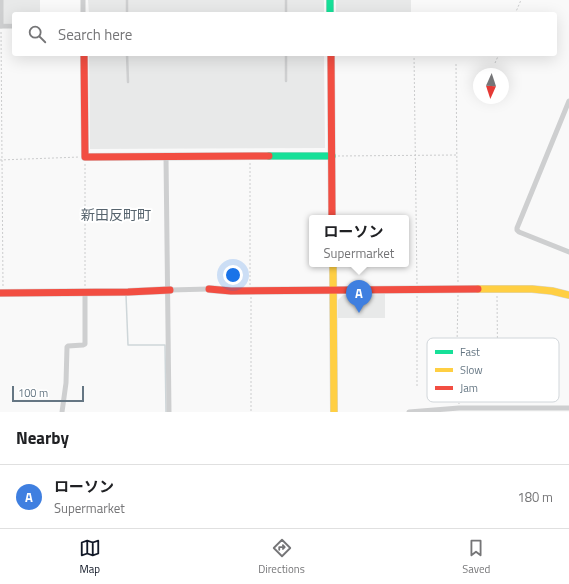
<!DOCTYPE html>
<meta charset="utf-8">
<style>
body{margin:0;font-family:"Titillium Web","Noto Sans JP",sans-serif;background:#f2f2f2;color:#202124}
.compass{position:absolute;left:473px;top:68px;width:36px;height:36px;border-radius:50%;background:#fff;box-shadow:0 4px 16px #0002;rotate:183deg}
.scale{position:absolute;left:12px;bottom:10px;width:72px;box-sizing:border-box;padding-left:4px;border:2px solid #657683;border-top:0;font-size:11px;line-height:14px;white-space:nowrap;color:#657683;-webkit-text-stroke:3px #fff;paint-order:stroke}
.you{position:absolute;left:233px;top:275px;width:14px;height:14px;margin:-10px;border:3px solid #fff;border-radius:50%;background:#1a73e8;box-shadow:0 0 0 6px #1a73e833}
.badge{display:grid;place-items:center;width:26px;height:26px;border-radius:50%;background:#111827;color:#fff;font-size:13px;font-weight:700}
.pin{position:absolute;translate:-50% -33px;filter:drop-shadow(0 1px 2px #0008)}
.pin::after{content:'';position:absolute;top:21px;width:14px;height:12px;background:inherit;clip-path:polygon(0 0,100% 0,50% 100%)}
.popup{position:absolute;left:309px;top:215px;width:100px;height:52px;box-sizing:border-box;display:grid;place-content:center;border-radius:4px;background:#fff;filter:drop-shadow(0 1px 3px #0005);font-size:13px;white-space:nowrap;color:#757577}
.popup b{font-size:15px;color:#202124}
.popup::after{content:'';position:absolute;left:50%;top:100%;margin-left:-8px;border:8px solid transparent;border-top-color:#fff}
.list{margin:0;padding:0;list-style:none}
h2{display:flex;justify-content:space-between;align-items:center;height:52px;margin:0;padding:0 16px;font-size:17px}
h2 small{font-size:13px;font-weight:400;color:#757577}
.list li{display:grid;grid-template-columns:26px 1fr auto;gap:12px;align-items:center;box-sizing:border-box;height:64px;padding:0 16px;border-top:1px solid #e0e0e0}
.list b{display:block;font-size:15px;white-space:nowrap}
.list p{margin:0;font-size:13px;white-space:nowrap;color:#757577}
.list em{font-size:13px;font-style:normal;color:#757577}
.icon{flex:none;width:22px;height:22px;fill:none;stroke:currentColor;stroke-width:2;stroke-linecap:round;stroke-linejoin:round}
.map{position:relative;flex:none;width:569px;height:412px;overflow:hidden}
.search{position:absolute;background:#fff;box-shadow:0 4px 16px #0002;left:12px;right:12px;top:12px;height:44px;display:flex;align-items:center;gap:10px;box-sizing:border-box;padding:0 14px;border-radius:4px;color:#757577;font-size:15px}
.sheet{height:116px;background:#fff}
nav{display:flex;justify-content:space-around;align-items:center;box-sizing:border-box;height:56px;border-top:1px solid #e0e0e0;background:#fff;font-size:11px;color:#757577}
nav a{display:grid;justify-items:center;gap:2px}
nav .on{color:#111827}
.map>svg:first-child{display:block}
.built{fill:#e8e9e9}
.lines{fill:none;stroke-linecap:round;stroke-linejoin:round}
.stream{stroke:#ced6d9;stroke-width:1.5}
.fast-casing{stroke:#d5d6d7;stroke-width:8}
.slow-casing{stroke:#d5d6d7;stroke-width:8}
.jam-casing{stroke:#d5d6d7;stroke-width:8}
.path{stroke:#cbcccd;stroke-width:1;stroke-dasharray:2 2;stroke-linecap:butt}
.lane{stroke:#cecfd0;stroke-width:2.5}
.street{stroke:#cecfd0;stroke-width:5}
.fast{stroke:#16e098;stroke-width:7}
.slow{stroke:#ffcf43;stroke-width:7}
.jam{stroke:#f24e42;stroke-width:7}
.labels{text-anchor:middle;stroke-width:4;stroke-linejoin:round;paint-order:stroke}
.quarter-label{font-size:14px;fill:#57646e;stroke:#fff}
.key{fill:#fff;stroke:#d1d6da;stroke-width:1}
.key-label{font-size:11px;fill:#657683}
</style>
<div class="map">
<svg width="569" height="412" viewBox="0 0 569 412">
<rect width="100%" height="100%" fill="#f9f9f9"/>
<g class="built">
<polygon points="3,0 40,0 40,14 14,14 14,23 3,23"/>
<polygon points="88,0 324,0 324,14 89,14"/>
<rect x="336" y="0" width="75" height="14"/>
<polygon points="89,54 324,54 325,148 90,149"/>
<polygon points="385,294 385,318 338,318 338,300 343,295"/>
</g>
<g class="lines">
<polyline class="stream" points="126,295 128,345 165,345 166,412"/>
<defs>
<g id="fast">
<polyline points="330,0 330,14"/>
<polyline points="269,156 332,156"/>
</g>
<g id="slow">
<polyline points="333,264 334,412"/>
<polyline points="478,289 532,289 552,291 569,295"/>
</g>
<g id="jam">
<polyline points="84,54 85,157 269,156"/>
<polyline points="331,54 332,218"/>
<polyline points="209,289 231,291 478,289"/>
<polyline points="0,293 128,292 170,290"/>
</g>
</defs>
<use href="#fast" class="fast-casing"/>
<use href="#slow" class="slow-casing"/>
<use href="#jam" class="jam-casing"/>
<g class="path">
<polyline points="515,14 521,0"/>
<polyline points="1,32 3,287"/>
<polyline points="414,54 417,284"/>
<polyline points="495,63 499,54"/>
<polyline points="456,64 458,284"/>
<polyline points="338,156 456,155"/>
<polyline points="0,160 80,157"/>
<polyline points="250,163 250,285"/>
<polyline points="85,286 85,163"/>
<polyline points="458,295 457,345 459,404"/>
<polyline points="497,296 498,402"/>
<polyline points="251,297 251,412"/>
<polyline points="417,386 417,295"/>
</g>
<g class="lane">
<polyline points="127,0 127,14"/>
<polyline points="286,14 286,0"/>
<polyline points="127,54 128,82"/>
<polyline points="286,81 286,54"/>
</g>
<g class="street">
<polyline points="1,0 1,26"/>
<polyline points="83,0 83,14"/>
<polyline points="0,26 14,26"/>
<polyline points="569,101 517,228 517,230 519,232 569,252"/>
<polyline points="166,157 169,412"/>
<polyline points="170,290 209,289"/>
<polyline points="62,412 66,383 67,347 68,346 83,345 85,344 85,292"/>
<polyline points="409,412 459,408 569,408"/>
</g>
<use href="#fast" class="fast"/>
<use href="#slow" class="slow"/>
<use href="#jam" class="jam"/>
</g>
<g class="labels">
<g class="quarter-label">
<text x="116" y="220">新田反町町</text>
</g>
</g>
<rect x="427" y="338" width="132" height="64" rx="6" class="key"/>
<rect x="435" y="350" width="18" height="4" fill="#16e098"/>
<rect x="435" y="368" width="18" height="4" fill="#ffcf43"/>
<rect x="435" y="386" width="18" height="4" fill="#f24e42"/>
<g class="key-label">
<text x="460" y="356">Fast</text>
<text x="460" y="374">Slow</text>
<text x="460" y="392">Jam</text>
</g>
</svg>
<svg class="compass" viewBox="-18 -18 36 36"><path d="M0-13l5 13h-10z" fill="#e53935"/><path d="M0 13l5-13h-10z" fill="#757577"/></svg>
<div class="scale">100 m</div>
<div class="you"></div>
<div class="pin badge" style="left:359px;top:313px;background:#3f7fe0">A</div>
<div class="popup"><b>ローソン</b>Supermarket</div>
<div class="search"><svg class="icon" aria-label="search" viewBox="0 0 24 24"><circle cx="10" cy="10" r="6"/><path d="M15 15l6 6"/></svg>Search here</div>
</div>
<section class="sheet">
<h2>Nearby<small></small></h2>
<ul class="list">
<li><span class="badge" style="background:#3f7fe0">A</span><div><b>ローソン</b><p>Supermarket</p></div><em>180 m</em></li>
</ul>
</section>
<nav>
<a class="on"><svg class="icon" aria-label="map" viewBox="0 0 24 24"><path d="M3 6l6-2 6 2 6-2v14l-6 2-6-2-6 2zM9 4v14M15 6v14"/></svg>Map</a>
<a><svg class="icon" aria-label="directions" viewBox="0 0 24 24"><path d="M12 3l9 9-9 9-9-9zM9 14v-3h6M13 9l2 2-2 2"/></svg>Directions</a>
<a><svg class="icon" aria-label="saved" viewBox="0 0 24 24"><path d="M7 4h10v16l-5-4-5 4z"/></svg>Saved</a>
</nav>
